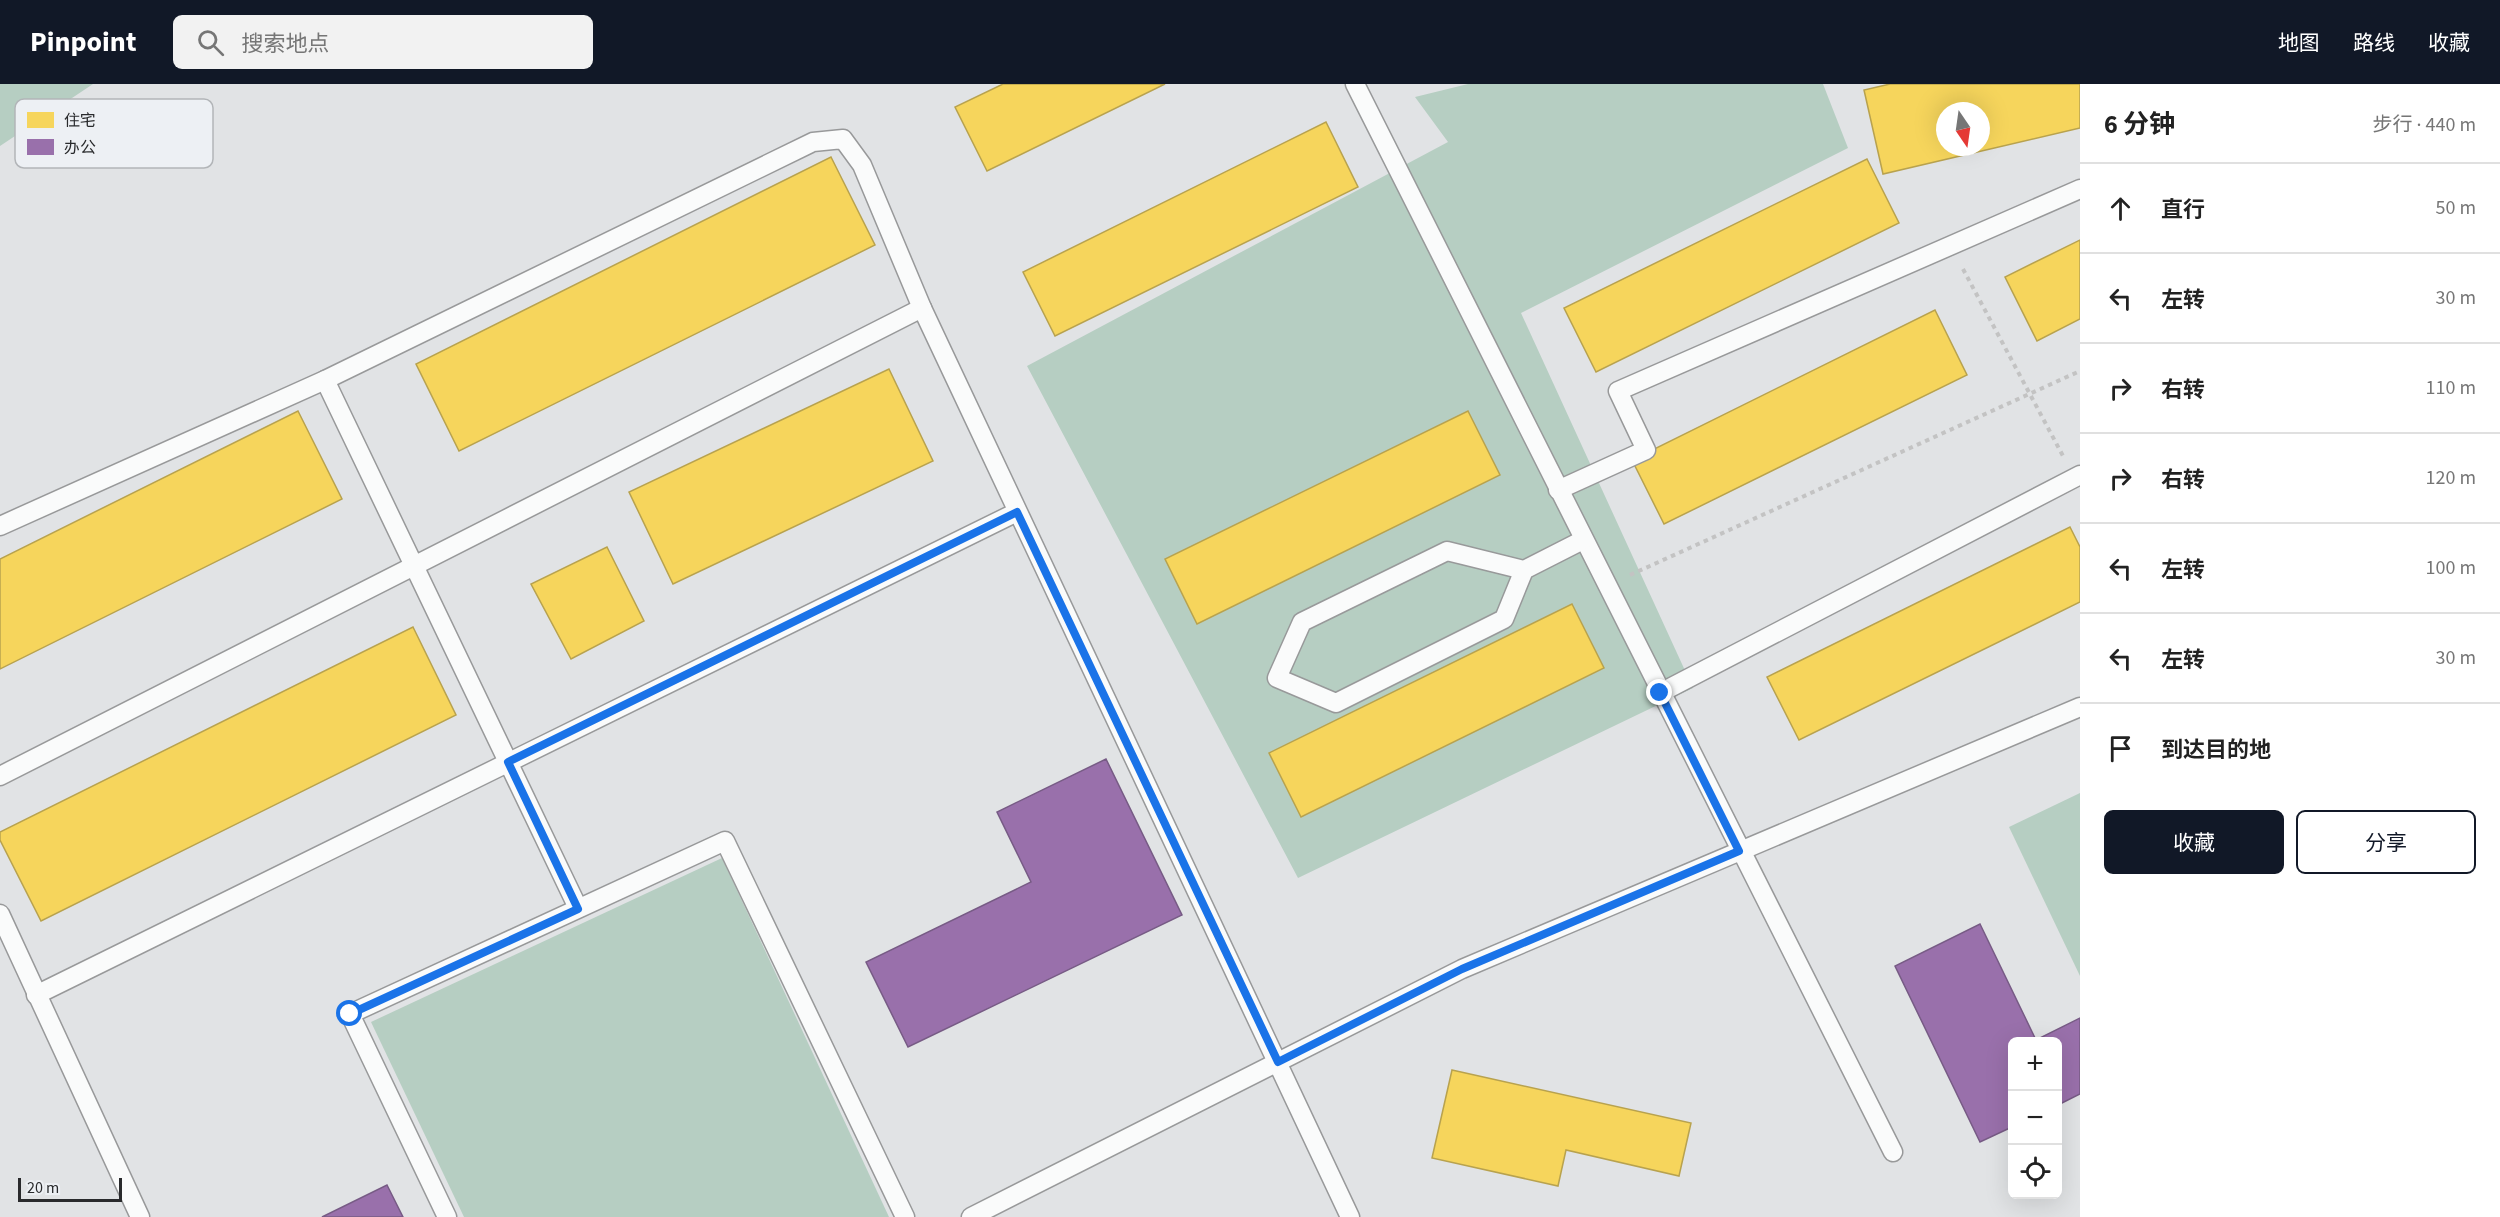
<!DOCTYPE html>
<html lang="zh">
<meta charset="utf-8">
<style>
body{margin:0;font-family:"Source Sans 3","Noto Sans SC",sans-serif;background:#f2f2f2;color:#222}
.controls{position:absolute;right:18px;bottom:18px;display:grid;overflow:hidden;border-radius:9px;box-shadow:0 6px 24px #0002}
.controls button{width:54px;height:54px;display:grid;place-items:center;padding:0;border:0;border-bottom:2px solid #e0e0e0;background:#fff;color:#222;font:30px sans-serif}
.compass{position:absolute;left:1936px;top:18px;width:54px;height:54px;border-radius:50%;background:#fff;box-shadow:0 6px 24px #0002;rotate:167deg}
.scale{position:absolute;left:18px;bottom:15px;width:104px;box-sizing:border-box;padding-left:6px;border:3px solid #292a2c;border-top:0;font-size:16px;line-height:21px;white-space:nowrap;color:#292a2c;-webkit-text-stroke:4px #edf0f4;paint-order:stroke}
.stop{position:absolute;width:18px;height:18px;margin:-14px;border:4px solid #1a73e8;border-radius:50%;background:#fff}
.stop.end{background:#1a73e8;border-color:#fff;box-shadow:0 2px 6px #0008}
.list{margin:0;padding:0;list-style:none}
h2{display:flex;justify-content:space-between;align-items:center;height:78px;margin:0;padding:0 24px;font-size:26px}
h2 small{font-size:20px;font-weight:400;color:#767676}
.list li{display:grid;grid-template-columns:39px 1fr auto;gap:18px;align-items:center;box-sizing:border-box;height:90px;padding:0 24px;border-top:2px solid #e0e0e0}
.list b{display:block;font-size:22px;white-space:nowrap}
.list em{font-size:20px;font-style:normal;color:#767676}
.actions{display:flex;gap:12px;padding:18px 24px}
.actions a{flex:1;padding:14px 0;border:2px solid #111827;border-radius:9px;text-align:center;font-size:21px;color:#111827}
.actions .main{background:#111827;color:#fff}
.icon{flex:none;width:33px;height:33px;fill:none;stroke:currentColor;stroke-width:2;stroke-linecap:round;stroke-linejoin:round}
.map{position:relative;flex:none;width:2080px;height:1133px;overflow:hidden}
header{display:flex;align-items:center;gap:36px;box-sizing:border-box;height:84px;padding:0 30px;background:#111827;color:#fff}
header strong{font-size:28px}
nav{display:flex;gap:33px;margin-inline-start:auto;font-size:21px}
.search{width:420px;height:54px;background:#f2f2f2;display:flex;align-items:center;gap:15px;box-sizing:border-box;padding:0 21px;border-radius:9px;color:#767676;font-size:22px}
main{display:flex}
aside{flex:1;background:#fff}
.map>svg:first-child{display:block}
.green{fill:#b6cec2}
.homes{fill:#f6d55c;stroke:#b8a24e;stroke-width:1.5;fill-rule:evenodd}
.offices{fill:#9970ab;stroke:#775b85;stroke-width:1.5}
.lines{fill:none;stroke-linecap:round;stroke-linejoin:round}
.lane-casing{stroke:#98999a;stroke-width:21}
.path{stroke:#c3c3c3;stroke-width:4;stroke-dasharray:4.5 4.5;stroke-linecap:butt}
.lane{stroke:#fafbfb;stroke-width:18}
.route{stroke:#1a73e8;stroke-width:8}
.key{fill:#edf0f4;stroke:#b2b5b8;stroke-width:1.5}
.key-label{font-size:16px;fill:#292a2c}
</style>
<header>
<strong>Pinpoint</strong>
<div class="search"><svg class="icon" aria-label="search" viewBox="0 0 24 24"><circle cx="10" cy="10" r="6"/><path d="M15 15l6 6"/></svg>搜索地点</div>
<nav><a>地图</a><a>路线</a><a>收藏</a></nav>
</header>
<main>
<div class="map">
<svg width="2080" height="1133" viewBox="0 0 2080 1133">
<rect width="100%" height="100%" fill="#e1e3e5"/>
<g class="green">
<polygon points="0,0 93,0 0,62"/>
<polygon points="1468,0 1823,0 1848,64 1521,229 1693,604 1298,794 1027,282 1448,58 1415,13"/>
<polygon points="2080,709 2080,892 2009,743"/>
<polygon points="722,774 889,1133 464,1133 371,938"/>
</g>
<g class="homes">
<polygon points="1003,0 1165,0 987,87 955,23"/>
<path d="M1890,0H2080V44L1883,90L1864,6ZM1945,27H1981V63H1945Z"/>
<polygon points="1326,38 1358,103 1055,252 1023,188"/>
<polygon points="831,73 875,161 459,367 416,280"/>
<polygon points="1867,75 1899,139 1596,288 1564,224"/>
<polygon points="2080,156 2080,235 2037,257 2005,193"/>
<polygon points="1935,226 1967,291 1664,440 1632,376"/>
<polygon points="889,285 933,377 673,500 629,408"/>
<polygon points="298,327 342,415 0,585 0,475"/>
<polygon points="1468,327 1500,391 1197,540 1165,475"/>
<polygon points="2070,443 2080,463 2080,518 1799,656 1767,593"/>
<polygon points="607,463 644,537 571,575 531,500"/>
<polygon points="1572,520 1604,584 1301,733 1269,669"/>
<polygon points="413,543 456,631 41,837 0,756 0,748"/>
<polygon points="1452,986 1691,1039 1679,1092 1566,1066 1558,1102 1432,1074"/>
</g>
<g class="offices">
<polygon points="1106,675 1182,831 908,963 866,878 1031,798 997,728"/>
<polygon points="1980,840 2036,956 2080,934 2080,1010 2058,1021 2058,958 2012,958 2012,1043 1980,1058 1895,882"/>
<polygon points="387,1101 403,1133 322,1133"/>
</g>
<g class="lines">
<defs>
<g id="lane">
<polyline points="1355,0 1893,1068"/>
<polyline points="325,296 578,824"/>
<polyline points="1558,406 1646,366 1618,307 2080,105"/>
<polyline points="0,442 325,296 813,58 843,55 862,81 922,224 1350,1133"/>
<polyline points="1524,486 1504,535 1336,619 1277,594 1302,538 1447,467 1524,486 1583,456"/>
<polyline points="1660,609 2080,391"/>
<polyline points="0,692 922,224"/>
<polyline points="0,830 140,1133"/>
<polyline points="36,911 1017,428"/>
<polyline points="447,1133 350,930 725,757 905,1133"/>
<polyline points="971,1133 1462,885 2080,623"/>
</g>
</defs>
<use href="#lane" class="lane-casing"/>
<g class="path">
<polyline points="1963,185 2063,372"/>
<polyline points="1630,491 2080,287"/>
</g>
<use href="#lane" class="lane"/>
</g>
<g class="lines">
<polyline class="route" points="350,930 578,825 508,678 1017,428 1278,978 1462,885 1739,767 1660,609"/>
</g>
<rect x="15" y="15" width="198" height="69" rx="9" class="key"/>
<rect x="27" y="28" width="27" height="16" fill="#f6d55c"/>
<rect x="27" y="55" width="27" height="16" fill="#9970ab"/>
<g class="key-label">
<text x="64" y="42">住宅</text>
<text x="64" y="69">办公</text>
</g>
</svg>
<div class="controls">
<button>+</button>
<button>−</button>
<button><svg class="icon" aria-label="locate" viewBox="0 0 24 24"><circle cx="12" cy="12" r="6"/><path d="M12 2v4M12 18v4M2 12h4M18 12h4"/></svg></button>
</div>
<svg class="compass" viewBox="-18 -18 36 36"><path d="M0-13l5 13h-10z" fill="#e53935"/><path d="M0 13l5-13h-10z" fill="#767676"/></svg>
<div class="scale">20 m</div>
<div class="stop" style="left:350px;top:930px"></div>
<div class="stop end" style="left:1660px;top:609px"></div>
</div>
<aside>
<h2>6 分钟<small>步行 · 440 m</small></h2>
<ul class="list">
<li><svg class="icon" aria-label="ahead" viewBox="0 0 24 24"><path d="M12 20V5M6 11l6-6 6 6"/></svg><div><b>直行</b></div><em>50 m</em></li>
<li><svg class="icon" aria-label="left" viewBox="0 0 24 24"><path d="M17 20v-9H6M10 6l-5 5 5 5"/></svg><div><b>左转</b></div><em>30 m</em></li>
<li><svg class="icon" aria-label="right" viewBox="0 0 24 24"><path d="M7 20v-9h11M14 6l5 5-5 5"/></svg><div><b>右转</b></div><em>110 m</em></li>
<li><svg class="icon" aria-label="right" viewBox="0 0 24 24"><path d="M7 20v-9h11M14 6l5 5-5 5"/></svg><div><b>右转</b></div><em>120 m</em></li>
<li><svg class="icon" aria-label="left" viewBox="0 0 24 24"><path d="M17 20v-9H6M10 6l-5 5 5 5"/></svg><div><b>左转</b></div><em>100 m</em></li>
<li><svg class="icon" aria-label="left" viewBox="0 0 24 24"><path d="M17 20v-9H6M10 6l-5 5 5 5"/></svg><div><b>左转</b></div><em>30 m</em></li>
<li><svg class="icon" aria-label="arrive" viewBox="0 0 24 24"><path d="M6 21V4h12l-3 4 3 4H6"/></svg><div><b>到达目的地</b></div></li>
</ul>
<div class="actions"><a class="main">收藏</a><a>分享</a></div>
</aside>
</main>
